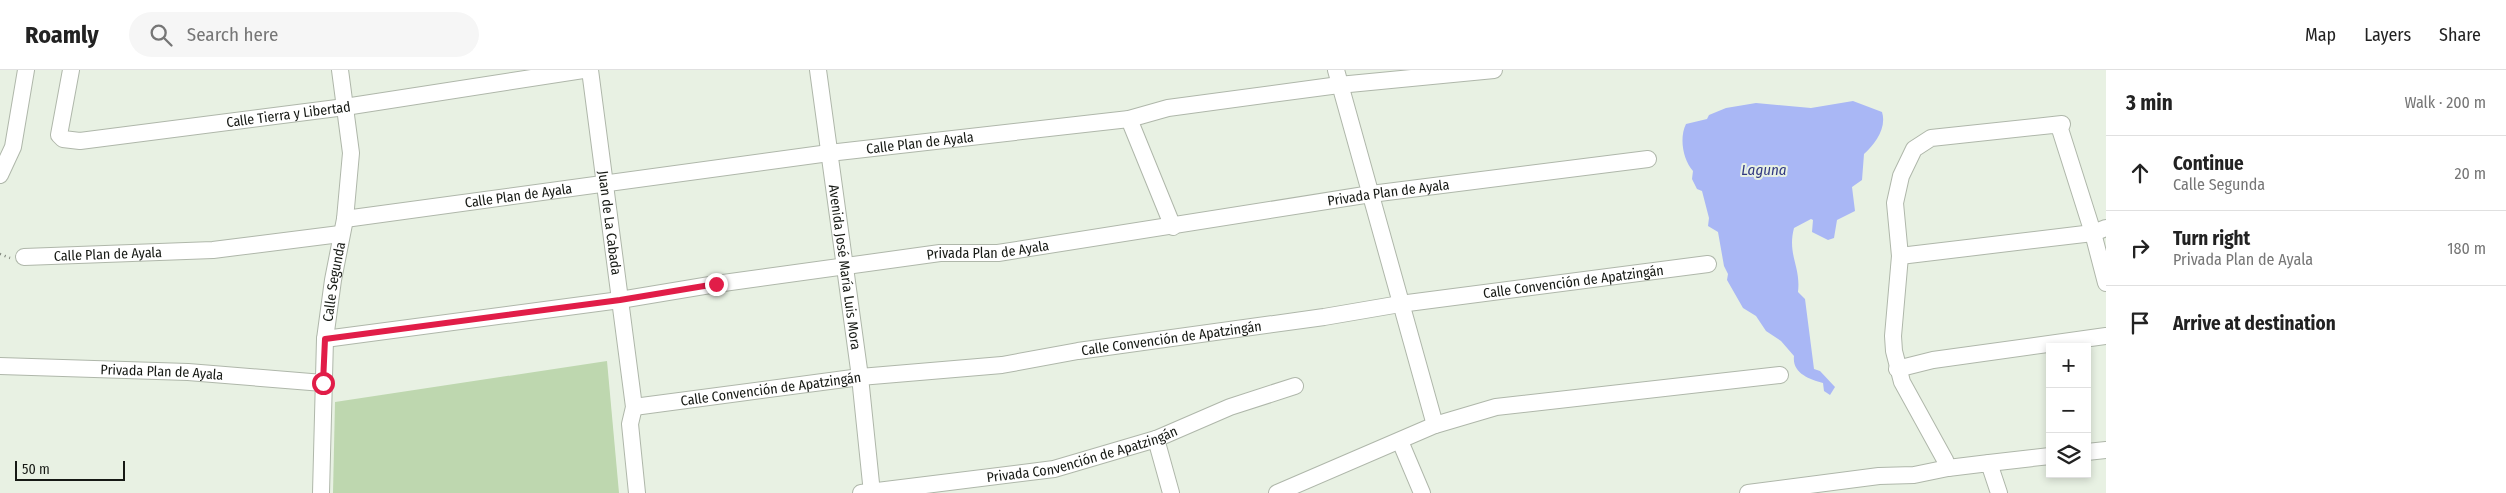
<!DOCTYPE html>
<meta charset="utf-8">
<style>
body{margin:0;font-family:"Fira Sans Condensed",sans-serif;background:#f6f6f6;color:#222}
.controls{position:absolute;right:15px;bottom:15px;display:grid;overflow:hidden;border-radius:0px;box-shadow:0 2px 8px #0003}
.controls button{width:45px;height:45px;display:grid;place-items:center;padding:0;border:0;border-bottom:1px solid #e0e0e0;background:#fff;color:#222;font:25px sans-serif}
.scale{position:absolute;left:15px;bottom:12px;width:110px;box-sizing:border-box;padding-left:5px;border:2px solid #161914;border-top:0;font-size:14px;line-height:18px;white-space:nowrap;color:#161914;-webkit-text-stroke:4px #e8f1e3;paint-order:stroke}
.stop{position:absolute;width:15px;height:15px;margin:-11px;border:4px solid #e11d48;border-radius:50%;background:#fff}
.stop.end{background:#e11d48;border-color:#fff;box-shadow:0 1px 5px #0008}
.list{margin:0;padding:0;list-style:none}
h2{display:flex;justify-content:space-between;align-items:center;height:65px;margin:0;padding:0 20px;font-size:21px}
h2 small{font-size:16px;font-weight:400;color:#767676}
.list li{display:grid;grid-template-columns:32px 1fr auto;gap:15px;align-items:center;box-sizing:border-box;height:75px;padding:0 20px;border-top:1px solid #e0e0e0}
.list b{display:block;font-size:19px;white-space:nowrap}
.list p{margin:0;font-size:16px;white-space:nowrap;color:#767676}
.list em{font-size:16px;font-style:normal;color:#767676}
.icon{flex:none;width:28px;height:28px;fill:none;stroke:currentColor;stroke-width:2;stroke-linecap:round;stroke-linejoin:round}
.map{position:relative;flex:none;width:2106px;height:423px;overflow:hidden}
header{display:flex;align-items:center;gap:30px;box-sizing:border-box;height:70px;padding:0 25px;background:#fff;border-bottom:1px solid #e0e0e0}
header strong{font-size:24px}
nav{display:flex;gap:28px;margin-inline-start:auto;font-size:18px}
.search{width:350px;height:45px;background:#f6f6f6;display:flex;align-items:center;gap:12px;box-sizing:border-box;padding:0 18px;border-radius:28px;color:#767676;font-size:19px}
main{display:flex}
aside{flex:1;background:#fff}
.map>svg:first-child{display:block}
.green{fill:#bed7af}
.water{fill:#a9b7f5}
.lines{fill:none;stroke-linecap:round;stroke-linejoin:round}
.minor-casing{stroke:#afb7aa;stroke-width:18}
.path{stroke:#787e75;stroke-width:2.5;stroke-dasharray:1 4;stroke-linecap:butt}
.minor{stroke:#fff;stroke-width:16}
.route{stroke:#e11d48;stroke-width:6}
.labels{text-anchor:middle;stroke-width:4;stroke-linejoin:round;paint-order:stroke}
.street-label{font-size:14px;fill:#161914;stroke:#e8f1e3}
.water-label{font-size:15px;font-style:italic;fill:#313981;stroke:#e8f1e3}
</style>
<header>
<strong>Roamly</strong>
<div class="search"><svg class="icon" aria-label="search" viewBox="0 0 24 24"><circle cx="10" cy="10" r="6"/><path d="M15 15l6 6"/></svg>Search here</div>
<nav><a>Map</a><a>Layers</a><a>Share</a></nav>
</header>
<main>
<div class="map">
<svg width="2106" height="423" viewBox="0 0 2106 423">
<rect width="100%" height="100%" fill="#e8f1e3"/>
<polygon class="green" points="607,291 619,423 333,423 335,332"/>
<path class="water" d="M1853,31L1882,42C1887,58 1875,74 1864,84L1862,110L1852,117L1855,141L1837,150L1834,168L1828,170L1812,162L1813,150L1811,149L1794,158C1787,185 1801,196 1798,222L1805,229L1814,299L1820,301L1835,317L1830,325L1824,321L1823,313C1809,309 1792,303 1794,286L1781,271L1766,261L1756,246L1743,238L1727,210L1728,204L1724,196L1718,162L1708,156L1709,148L1702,121L1697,119L1692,109L1693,101C1683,90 1679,68 1686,54L1707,49L1709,45L1726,38L1756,33L1811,38Z"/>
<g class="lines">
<defs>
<g id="minor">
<path id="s1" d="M71,0L59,65L63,69L80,71L345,37L583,0"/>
<path id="s2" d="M590,0L634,337L630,354L637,423"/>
<path id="s3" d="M818,0L860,307L872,423"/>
<polyline points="1336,0 1435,355"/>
<polyline points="1129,49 1173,157"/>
<polyline points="0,105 13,77 26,0"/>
<path id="s4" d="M345,149L829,83L1129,49L1168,38L1339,15L1494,0"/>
<polyline points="1900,186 2093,163 2106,158"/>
<path id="s5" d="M24,187L213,180L340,164"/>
<path id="s6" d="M325,269L620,230L716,214L940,183H998L1371,124L1648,89"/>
<path id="s7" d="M0,296L188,302L323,313"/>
<polyline points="1897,299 1933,290 2106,266"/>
<path id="s8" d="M634,337L860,307L1002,295L1078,281L1324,247L1400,234L1708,194"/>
<polyline points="1156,369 1171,423"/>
<polyline points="1400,371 1422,423"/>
<polyline points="2087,382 2106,380"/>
<polyline points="1989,393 2050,386"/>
<polyline points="1948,398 1989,393 1999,423"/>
<path id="s9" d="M321,423L325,269L333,210L345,149L351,83L340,0"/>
<path id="s10" d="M861,423L1054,399L1156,369L1230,337L1295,316"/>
<polyline points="1277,423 1435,355 1496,337 1780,305"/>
<polyline points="1748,423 1879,406 1914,405 1948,398 1945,390 1902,312 1894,281 1893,266 1900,186 1895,133 1901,106 1914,79 1931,68 2062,54 2060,59 2093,163 2106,213"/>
</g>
</defs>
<use href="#minor" class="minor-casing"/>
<polyline class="path" points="0,184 10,188"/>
<use href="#minor" class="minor"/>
</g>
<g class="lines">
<polyline class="route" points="323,313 325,269 620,230 716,214"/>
</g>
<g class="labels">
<g class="street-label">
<text dy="5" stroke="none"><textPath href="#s1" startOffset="299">Calle Tierra y Libertad</textPath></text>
<text dy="5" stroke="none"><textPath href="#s4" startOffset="580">Calle Plan de Ayala</textPath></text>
<text dy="5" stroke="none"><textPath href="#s6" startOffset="1074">Privada Plan de Ayala</textPath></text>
<text dy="5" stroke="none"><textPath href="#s4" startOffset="175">Calle Plan de Ayala</textPath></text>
<text dy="5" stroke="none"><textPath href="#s2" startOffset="154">Juan de La Cabada</textPath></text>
<text dy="5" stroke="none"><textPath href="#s6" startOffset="669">Privada Plan de Ayala</textPath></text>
<text dy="5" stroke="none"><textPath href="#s5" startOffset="84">Calle Plan de Ayala</textPath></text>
<text dy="5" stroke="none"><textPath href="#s3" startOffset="199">Avenida José María Luis Mora</textPath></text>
<text dy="5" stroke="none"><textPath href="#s9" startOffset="212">Calle Segunda</textPath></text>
<text dy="5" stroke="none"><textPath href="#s8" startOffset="948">Calle Convención de Apatzingán</textPath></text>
<text dy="5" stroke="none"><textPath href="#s8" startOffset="542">Calle Convención de Apatzingán</textPath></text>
<text dy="5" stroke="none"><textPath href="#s7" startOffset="162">Privada Plan de Ayala</textPath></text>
<text dy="5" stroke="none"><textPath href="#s8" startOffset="138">Calle Convención de Apatzingán</textPath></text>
<text dy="5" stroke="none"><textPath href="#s10" startOffset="225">Privada Convención de Apatzingán</textPath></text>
</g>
<g class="water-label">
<text x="1764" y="105">Laguna</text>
</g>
</g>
</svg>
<div class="controls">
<button>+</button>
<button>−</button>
<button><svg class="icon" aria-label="layers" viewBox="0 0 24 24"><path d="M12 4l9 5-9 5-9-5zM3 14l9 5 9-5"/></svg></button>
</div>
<div class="scale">50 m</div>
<div class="stop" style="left:323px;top:313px"></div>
<div class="stop end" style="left:716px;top:214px"></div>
</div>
<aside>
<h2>3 min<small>Walk · 200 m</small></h2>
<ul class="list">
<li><svg class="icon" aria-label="ahead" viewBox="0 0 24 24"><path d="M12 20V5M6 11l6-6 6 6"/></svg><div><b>Continue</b><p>Calle Segunda</p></div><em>20 m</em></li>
<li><svg class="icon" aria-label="right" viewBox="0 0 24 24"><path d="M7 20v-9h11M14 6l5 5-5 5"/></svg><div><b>Turn right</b><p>Privada Plan de Ayala</p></div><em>180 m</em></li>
<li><svg class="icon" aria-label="arrive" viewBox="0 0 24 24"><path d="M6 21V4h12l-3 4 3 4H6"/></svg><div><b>Arrive at destination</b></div></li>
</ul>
</aside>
</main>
